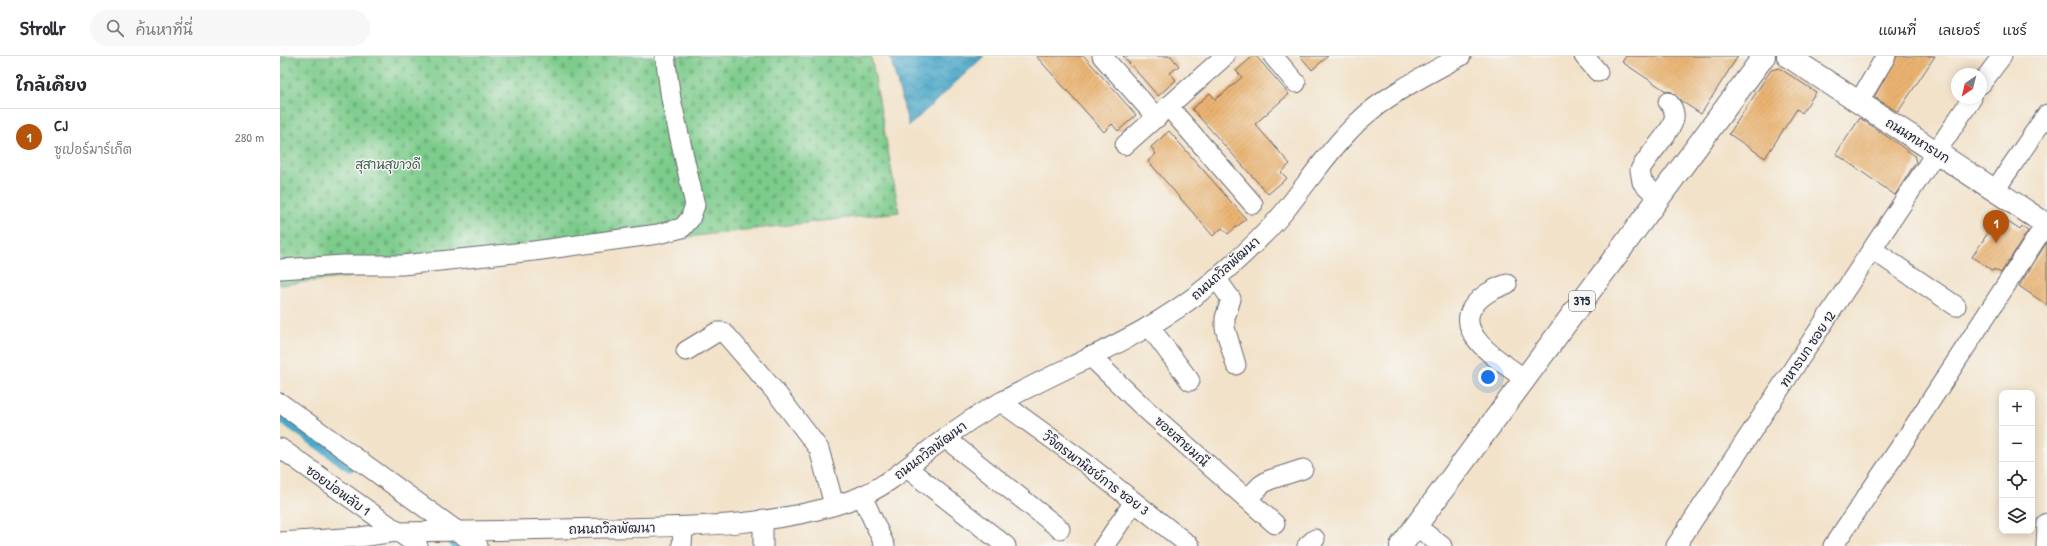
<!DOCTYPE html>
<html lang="th">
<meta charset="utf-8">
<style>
body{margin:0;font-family:"Patrick Hand","Playpen Sans Thai",sans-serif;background:#f7f7f7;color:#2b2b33}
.controls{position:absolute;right:12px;bottom:12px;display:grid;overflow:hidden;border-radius:8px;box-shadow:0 2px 10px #0003}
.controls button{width:36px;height:36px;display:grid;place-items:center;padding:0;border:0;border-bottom:1px solid #e1e1e2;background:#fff;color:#2b2b33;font:20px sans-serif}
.compass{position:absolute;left:1671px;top:12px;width:36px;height:36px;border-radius:50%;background:#fff;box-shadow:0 2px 10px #0003;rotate:215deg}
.you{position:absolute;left:1208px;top:321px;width:14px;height:14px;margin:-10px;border:3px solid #fff;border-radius:50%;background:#1a73e8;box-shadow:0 0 0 6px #1a73e833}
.badge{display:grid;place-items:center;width:26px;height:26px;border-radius:50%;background:#b45309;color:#fff;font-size:13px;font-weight:700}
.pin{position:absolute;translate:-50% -33px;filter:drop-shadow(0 1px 2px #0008)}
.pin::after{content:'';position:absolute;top:21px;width:14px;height:12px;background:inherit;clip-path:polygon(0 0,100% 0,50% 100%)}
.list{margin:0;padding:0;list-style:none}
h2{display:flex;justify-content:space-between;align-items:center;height:52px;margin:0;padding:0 16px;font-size:17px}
h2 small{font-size:13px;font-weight:400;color:#7c7c81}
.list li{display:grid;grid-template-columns:26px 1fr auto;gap:12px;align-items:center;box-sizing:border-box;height:56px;padding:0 16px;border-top:1px solid #e1e1e2}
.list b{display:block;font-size:15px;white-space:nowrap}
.list p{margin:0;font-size:13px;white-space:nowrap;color:#7c7c81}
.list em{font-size:13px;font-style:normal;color:#7c7c81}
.icon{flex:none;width:22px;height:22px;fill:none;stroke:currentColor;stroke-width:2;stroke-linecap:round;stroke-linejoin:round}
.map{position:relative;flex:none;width:1767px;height:490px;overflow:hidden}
header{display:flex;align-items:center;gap:24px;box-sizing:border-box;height:56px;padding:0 20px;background:#fff;border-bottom:1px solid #e1e1e2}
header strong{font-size:19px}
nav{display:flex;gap:22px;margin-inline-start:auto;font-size:14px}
.search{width:280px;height:36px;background:#f7f7f7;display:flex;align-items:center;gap:10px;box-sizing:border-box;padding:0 14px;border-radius:22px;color:#7c7c81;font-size:15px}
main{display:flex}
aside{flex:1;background:#fff}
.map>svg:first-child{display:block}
.cemetery{fill:url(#cemetery-stones);stroke:#507764}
.water{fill:url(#water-waves);stroke:#356481}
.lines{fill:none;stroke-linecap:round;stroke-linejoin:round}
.canal{stroke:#48a7c7;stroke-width:13}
.building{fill:url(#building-hatch)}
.minor-casing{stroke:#6b656d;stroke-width:21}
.major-casing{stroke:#6b656d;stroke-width:24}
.minor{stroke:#fff;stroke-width:19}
.major{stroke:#fff;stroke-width:22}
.labels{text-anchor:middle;stroke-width:3;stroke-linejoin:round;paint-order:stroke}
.shield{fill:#f6f6f2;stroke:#626272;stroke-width:1}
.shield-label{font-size:12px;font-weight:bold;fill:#22223b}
.street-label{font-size:13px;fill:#22223b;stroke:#f6f6f2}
.park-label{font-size:13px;fill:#425e57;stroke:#f6f6f2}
</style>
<header>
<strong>Strollr</strong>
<div class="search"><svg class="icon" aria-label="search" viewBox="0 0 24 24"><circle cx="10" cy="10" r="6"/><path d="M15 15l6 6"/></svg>ค้นหาที่นี่</div>
<nav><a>แผนที่</a><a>เลเยอร์</a><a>แชร์</a></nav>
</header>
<main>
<aside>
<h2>ใกล้เคียง<small></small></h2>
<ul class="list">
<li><span class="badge">1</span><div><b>CJ</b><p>ซูเปอร์มาร์เก็ต</p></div><em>280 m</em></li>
</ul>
</aside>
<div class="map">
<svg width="1767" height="490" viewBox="0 0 1767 490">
<defs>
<pattern id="cemetery-stones" width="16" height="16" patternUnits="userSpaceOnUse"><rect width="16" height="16" fill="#7dcc8c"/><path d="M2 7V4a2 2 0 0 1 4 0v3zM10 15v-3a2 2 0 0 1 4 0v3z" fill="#6caf7a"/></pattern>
<pattern id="water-waves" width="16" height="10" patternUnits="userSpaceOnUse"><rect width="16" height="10" fill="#48a7c7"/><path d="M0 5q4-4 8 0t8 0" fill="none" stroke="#3c88a3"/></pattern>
<pattern id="building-hatch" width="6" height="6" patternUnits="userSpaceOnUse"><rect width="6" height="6" fill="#eab371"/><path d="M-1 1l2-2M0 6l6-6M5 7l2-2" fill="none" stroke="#c89a63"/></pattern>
</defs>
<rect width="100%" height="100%" fill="#f6f6f2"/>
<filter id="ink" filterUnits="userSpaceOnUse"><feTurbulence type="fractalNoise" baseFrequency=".025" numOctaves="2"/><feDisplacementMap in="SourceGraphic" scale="8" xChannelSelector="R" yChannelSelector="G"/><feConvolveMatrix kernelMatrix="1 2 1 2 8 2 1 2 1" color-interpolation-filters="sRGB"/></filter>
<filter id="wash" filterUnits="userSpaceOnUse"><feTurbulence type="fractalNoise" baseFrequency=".012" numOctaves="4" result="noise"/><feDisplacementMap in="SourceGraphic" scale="16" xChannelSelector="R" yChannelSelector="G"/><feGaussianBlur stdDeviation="0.9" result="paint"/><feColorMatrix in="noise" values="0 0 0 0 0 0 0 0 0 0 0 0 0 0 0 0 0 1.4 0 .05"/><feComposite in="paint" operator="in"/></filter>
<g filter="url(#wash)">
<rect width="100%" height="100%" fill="#f2e2c9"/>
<polygon class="cemetery" points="0,0 591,0 619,156 0,229"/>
<polygon class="water" points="610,0 704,0 629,70"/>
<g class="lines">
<g class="canal">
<polyline points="0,359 70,409"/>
<polyline points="174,485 181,490"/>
</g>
</g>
<g id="blocks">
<g class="building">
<polygon points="756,0 804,0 856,59 838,75 832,68 824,76"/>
<polygon points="843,0 891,0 899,10 890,17 896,24 878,40"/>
<polygon points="973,0 976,0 1009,38 975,68 1010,108 1001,116 1007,122 988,138 912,53 930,37 935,43 945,36 962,21 956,15"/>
<polygon points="1020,0 1048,0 1032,14"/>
<polygon points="1346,0 1458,0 1421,58 1401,45 1392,36 1386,35 1342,6"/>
<polygon points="1617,0 1655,0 1618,56 1594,41"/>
<polygon points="1499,12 1536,36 1522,57 1517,53 1485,102 1449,78 1491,14"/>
<polygon points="1580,62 1634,99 1636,106 1615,139 1556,98"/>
<polygon points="889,75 966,163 948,178 942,172 933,180 868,105 876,98 871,91"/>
<polygon points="1719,160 1740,174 1742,171 1748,175 1721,217 1714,213 1713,215 1692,201"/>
<polygon points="1767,186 1767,249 1739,230"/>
</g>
</g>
</g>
<g filter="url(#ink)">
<use href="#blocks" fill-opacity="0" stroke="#6b656d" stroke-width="1"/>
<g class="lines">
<defs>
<g id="minor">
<polyline points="822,0 877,62"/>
<polyline points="993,0 1016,27"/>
<polyline points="1304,0 1318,16"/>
<polyline points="1701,28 1722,0"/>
<polyline points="1578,47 1606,0"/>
<polyline points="888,50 973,148"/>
<polyline points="845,89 945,0"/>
<polyline points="1715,134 1767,58"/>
<path d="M1378,141L1362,126L1360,114C1367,100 1390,77 1393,66C1396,59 1393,51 1388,46"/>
<polyline points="1593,194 1676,250"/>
<polyline points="0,213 64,209 122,209 254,195 378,178 402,172 410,163 415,149 391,43 385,0"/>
<polyline points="936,222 951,243 945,262 945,272 956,309"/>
<path d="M1227,228C1213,233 1201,239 1192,252C1175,280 1226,309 1245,323"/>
<polyline points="869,270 910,325"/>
<polyline points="406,295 437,276 443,276 448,281 498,339 539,393 554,449"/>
<polyline points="810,300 861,349 995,468"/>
<polyline points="721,346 804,406 910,490"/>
<polyline points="0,347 198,490"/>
<polyline points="665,382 780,473"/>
<polyline points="0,392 138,490"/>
<polyline points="627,412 726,490"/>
<polyline points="582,440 605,490"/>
<polyline points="967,443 981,429 989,424 1023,413"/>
<polyline points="1137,471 1162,490"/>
<path d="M0,486L80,481L116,476C186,475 255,474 325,472C406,471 503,471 579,441C610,429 633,405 660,386C679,371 700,357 721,346C790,308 870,279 929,229C956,206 982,182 1004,156C1028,126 1050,93 1078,66C1107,38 1145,20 1181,0"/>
<polyline points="402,490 403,471"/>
<polyline points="483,490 483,463"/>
<polyline points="824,490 854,446"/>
<polyline points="1027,490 1035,483"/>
<polyline points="1396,490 1692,42"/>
<polyline points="1553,490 1627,381 1767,166"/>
<polyline points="1766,490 1767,467"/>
</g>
<g id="major">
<path d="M1508,0C1594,57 1681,111 1767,169"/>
<polyline points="1121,490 1484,0"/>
</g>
</defs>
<use href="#minor" class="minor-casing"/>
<use href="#major" class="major-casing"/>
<use href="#minor" class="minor"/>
<use href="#major" class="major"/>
</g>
</g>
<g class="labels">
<rect class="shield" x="1289" y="235" width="26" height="20" rx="3"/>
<g class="shield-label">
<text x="1302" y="249">375</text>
</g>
<g class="street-label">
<text transform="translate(1638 84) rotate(32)" y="5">ถนนทหารบก</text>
<text transform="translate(945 212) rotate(-42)" y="5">ถนนถวิลพัฒนา</text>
<text transform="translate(1527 293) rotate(-56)" y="5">ทหารบก ซอย 12</text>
<text transform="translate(902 385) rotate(42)" y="5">ซอยสายมณี</text>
<text transform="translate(650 394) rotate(-37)" y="5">ถนนถวิลพัฒนา</text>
<text transform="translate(816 417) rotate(37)" y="5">วิจิตรพานิชย์การ ซอย 3</text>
<text transform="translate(58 434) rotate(36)" y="5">ซอยบ่อพลับ 1</text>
<text transform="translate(332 472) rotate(-1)" y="5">ถนนถวิลพัฒนา</text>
</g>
<g class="park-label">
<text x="108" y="113">สุสานสุขาวดี</text>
</g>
</g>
</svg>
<div class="controls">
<button>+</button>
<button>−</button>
<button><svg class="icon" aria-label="locate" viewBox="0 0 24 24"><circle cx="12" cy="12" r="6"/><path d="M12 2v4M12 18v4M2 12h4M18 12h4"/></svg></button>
<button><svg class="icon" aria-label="layers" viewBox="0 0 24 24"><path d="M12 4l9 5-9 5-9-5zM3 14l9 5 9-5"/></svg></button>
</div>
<svg class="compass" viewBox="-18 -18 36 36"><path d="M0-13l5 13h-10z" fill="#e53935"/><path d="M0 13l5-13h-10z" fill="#7c7c81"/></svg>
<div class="you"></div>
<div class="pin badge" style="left:1716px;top:187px">1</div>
</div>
</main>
